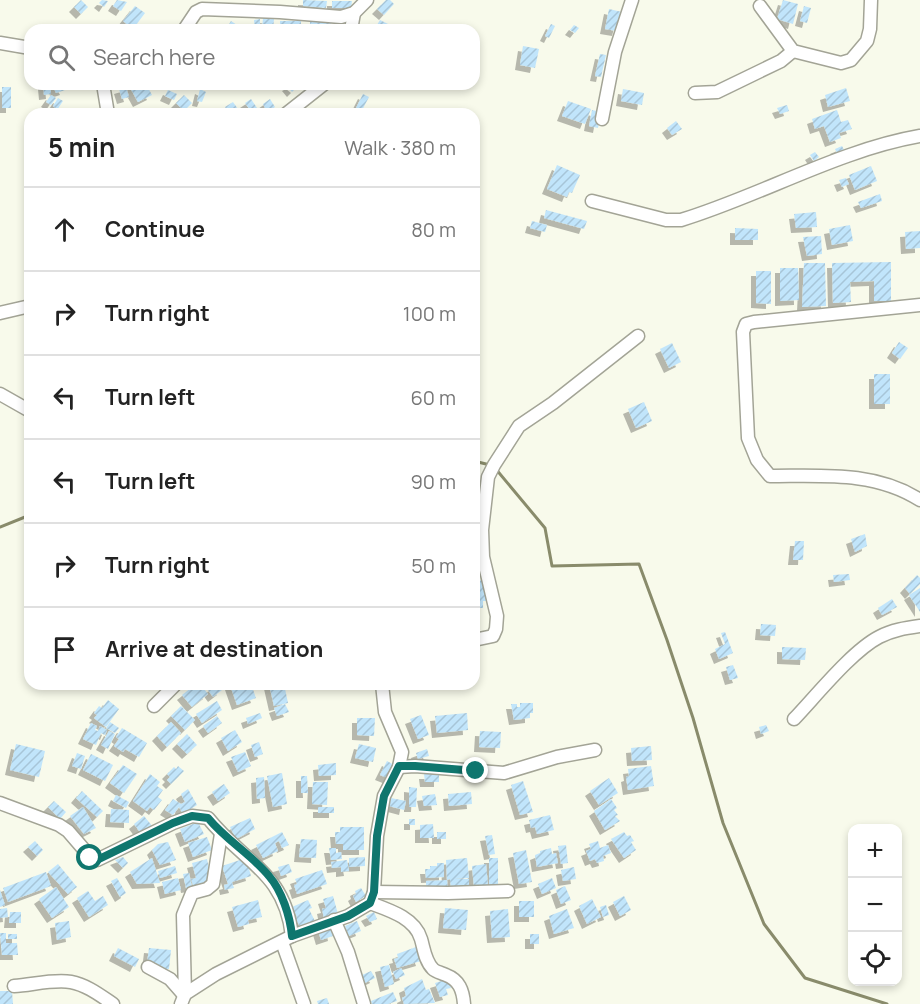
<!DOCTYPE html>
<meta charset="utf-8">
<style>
body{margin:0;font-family:Manrope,sans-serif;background:#f6f6f6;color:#222}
.controls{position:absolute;right:18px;bottom:18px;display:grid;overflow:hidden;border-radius:12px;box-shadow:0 3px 9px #0003}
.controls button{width:54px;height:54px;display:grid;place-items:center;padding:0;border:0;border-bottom:2px solid #e0e0e0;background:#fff;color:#222;font:30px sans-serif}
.stop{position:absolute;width:18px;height:18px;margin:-14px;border:4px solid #0f766e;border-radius:50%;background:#fff}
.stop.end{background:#0f766e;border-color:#fff;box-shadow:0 2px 6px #0008}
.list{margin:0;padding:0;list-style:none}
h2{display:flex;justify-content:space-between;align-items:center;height:78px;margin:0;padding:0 24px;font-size:26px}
h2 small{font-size:20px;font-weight:400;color:#767676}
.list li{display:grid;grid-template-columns:39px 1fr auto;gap:18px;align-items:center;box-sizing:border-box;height:84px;padding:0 24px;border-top:2px solid #e0e0e0}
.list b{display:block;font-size:22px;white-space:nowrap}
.list em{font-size:20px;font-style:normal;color:#767676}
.icon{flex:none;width:33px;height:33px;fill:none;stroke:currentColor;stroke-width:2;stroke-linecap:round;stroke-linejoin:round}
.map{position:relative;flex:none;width:920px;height:1004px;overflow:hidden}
.search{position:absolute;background:#fff;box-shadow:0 3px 9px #0003;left:24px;top:24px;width:456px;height:66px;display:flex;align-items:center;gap:15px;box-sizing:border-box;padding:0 21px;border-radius:18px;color:#767676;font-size:22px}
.panel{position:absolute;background:#fff;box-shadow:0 3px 9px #0003;left:24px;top:108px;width:456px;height:582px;border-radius:18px}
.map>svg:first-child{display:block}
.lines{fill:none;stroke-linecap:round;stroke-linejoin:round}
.stream{stroke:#898b6b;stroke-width:3}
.building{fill:url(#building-hatch);filter:url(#shadow)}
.street-casing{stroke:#a3a496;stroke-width:15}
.street{stroke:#fff;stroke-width:12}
.route{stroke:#0f766e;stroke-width:8}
</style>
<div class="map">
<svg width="920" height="1004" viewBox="0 0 920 1004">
<defs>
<pattern id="building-hatch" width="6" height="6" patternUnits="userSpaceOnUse" patternTransform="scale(1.5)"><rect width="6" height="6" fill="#c1e5fb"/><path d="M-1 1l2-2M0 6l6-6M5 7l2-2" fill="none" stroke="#a7c5d8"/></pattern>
<filter id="shadow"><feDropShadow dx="-5" dy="5" stdDeviation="0" flood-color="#0004"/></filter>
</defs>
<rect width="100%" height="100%" fill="#f8faeb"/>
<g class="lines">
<g class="stream">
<polyline points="474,461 490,465"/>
<polyline points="495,468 545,528 552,566 639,564 667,640 693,718 723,823 764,924 805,978 887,1004"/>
<polyline points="0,527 30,515"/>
</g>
</g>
<g class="building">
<polygon points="81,0 88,7 81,14 74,7"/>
<polygon points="102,0 108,1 104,7 99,3"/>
<polygon points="117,0 127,2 121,11 113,6"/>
<polygon points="303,0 327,1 326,8 303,6"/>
<polygon points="386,0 390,0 394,4 384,15 377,9"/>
<polygon points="783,0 798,4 793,24 777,19"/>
<polygon points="332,1 352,1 351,8 332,8"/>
<polygon points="135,6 145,13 133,29 123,21"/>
<polygon points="804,6 811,8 807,23 800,21"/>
<polygon points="609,9 622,12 617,31 605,29"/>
<polygon points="263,18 274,19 273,30 262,30"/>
<polygon points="260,19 260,30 255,30 254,20"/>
<polygon points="380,20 390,25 388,30 374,30"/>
<polygon points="231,21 237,25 234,30 228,30 226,29"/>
<rect x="280" y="21" width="21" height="9"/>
<polygon points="310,22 331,22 330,30 310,30"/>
<polygon points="165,24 171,30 159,30"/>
<polygon points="551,24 555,26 549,38 545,36"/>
<polygon points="574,25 579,28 575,33 570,30"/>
<polygon points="523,46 539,49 535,68 520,65"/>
<polygon points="600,54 606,55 601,77 595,76"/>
<polygon points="43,84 50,84 51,94 44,95"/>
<polygon points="52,84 62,84 65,90 56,93"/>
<polygon points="128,84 146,84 152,95 138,102"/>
<polygon points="291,84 296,88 292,92 287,86"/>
<rect x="2" y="87" width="9" height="21"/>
<polygon points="126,87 129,97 122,99 119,89"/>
<polygon points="846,88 850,101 828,107 825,95"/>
<polygon points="200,89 206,92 202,102 197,101"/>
<polygon points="623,89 644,93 642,105 621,101"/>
<polygon points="168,90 177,94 174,100 165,96"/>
<polygon points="363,94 369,97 360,114 354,112"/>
<polygon points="51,95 56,98 51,105 46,102"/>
<polygon points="184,95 192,103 184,111 176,103"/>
<polygon points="58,98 63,101 57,110 53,106"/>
<polygon points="251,99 261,114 253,114 245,103"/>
<polygon points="270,99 275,107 267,112 263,104"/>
<polygon points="568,101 591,109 585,124 562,116"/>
<polygon points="233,102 240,112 237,114 230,114 225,107"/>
<polygon points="787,105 789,111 780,114 777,108"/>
<polygon points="592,110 601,112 598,128 589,126"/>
<polygon points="837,110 841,122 848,120 852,129 839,133 841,138 830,142 824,126 815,129 812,119"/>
<polygon points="676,121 682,129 672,135 667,128"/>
<polygon points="842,146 845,152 838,155 835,149"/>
<polygon points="815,152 819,157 814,161 810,155"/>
<polygon points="557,165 580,175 572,193 569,192 567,197 547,189"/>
<polygon points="871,166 877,181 855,190 849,175"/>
<polygon points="846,178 849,184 842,187 839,180"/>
<polygon points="880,194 882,201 861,208 858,202"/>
<polygon points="546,210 587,221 584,229 544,218"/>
<polygon points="816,212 817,227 796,228 794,214"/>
<polygon points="532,221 547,225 545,232 530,228"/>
<polygon points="850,225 853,241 832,245 829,229"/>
<polygon points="735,228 758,229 758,240 735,240"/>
<polygon points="920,231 920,248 906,249 905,232"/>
<polygon points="821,236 822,254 807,256 803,237"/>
<polygon points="891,262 891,301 874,301 874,281 850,282 851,302 833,303 832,263"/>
<polygon points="804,263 825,263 826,306 802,307"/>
<polygon points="780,268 798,268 799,300 780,301"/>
<polygon points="756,271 771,271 771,304 756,303"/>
<polygon points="899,342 908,348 900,359 892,353"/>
<polygon points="672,343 681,362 669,368 660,349"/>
<rect x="874" y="374" width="16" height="30"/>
<polygon points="644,402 652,421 636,428 628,409"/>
<polygon points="865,534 867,546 855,552 851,539"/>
<polygon points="795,541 804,541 803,560 793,560"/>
<polygon points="849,574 850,580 834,582 833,575"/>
<polygon points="917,575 920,578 920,584 910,594 905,588"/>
<polygon points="486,580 487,601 483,601 483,608 474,608 474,581"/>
<polygon points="920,588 920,612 909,595"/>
<polygon points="892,599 897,607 882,615 878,608"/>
<polygon points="761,624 776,625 775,636 760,635"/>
<polygon points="725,632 733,653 719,659 715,649 725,644 721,633"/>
<polygon points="782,647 806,648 805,660 782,659"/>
<polygon points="733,665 738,678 730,680 726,667"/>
<polygon points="196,684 200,684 208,694 192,707 182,695"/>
<polygon points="217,684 222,690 213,697 208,690"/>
<polygon points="234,684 251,684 256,698 237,705 230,685"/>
<polygon points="269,684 284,684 288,703 274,706"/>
<polygon points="108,700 119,709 106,727 94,718 97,715 94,713 99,706 102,708"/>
<polygon points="217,701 222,710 202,723 196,714"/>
<polygon points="520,703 533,703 533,713 530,713 530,718 514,720 511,704 517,704 517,707 520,707"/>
<polygon points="285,704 289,712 277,716 274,708"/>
<polygon points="181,706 195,720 185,730 171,716"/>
<polygon points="260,713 262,718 248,724 246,718"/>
<polygon points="467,713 468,730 437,733 435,716"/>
<polygon points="421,715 429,735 418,739 410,719"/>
<polygon points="217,716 222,723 208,733 203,726"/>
<polygon points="357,718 375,718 374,736 357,735"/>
<polygon points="110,722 119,728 115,733 106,728"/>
<polygon points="171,722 181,733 167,747 157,736"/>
<polygon points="91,723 97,726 95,730 98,731 100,726 107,730 105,735 101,733 96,745 83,739"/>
<polygon points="766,725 769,731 761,734 759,727"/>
<polygon points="122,728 147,743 139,757 125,749 123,752 114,746 119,739 116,737"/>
<polygon points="235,730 242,742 228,751 221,738"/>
<polygon points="109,731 115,734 108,749 101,745"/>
<polygon points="480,731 501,732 500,748 479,747"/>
<polygon points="187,734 197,745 187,754 177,744"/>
<polygon points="259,742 263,754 255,757 251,745"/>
<polygon points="16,744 45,751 39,777 10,770"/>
<polygon points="359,744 376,748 373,762 355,758"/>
<polygon points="651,746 652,760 632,761 631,748"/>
<polygon points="427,749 429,756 418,759 416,753"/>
<polygon points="245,752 251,766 238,772 231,757"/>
<polygon points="77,753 85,756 81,769 72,766"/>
<polygon points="91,754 113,765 105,781 83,770"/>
<polygon points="387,761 396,766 390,779 380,775"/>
<polygon points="336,763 336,775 319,776 318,765"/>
<polygon points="123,765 137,774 124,793 110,783"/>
<polygon points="178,766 184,771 171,784 167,780 170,777 167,774 174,767 176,769"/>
<polygon points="651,766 654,786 628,790 626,777 629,776 628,769"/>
<polygon points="282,773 287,804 273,807 267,776"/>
<polygon points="150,774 160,782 157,786 163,790 158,797 162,800 154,810 150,807 147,811 133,801"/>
<polygon points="424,774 439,774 439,782 425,782"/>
<polygon points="301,776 307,776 308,793 301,793"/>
<polygon points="264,777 265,798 257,799 256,778"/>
<polygon points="609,778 618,793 599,805 590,791"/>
<polygon points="523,781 533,812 520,815 511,785"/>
<polygon points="313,782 328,782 327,805 312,804"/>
<polygon points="224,784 230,793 218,801 212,792"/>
<polygon points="409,787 417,788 416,807 409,807"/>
<polygon points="188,789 197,805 183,814 179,807 173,815 165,810 173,799 181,804 185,802 181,794"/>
<polygon points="82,791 103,811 97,817 76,798"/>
<polygon points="471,792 472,804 449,806 448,794"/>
<polygon points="435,794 437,805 424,806 422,796"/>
<polygon points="116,795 129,802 126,808 113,801"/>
<polygon points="391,798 406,801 404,810 389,806"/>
<polygon points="611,799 617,808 614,810 618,815 615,816 620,821 605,830 594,811"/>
<polygon points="54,801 66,812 60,819 48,807"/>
<polygon points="83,807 96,828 84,834 70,816"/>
<rect x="318" y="807" width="16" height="6"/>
<polygon points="111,809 129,810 129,823 110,822"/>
<polygon points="550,815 554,830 537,834 535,827 531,828 529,820"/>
<polygon points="144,816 153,827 142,835 134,824"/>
<polygon points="250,818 255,829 236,839 230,827"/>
<rect x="409" y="819" width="6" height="6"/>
<polygon points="198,822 204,834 185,842 180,829"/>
<polygon points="433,824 434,838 420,838 420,825"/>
<polygon points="340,827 364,827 364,850 343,850 343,844 336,844 335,832 340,832"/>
<polygon points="282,832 289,845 282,848 279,841 275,843 278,851 263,858 256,845"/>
<rect x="437" y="832" width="9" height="7"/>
<polygon points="624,832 627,836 630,835 634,841 631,842 636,850 624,858 611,839"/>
<polygon points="492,835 495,854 489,855 485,836"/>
<polygon points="207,837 212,850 193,857 188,843"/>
<polygon points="301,839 317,840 316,858 299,857"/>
<polygon points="35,841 43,850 37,856 28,847"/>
<polygon points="598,841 600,848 608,845 611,853 603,856 604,861 597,863 595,859 590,861 586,851 591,849 589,844"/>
<polygon points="168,842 176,860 160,865 152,850 158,844"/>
<polygon points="566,845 568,863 561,864 558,846"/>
<polygon points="329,848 336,848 336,853 341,852 342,859 331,860"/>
<polygon points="551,848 552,854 556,853 558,863 537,867 535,855 540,853 540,851"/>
<polygon points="526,850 532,882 519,884 513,853"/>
<polygon points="123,857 128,863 123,868 115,860"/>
<polygon points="365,857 365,866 349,867 349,858"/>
<polygon points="152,858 160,883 137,884 130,872"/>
<polygon points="246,858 251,876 232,882 234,888 225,890 224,885 228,884 222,866"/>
<polygon points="467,858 469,878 454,879 469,879 469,888 451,889 450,879 447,880 446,860"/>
<rect x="489" y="858" width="9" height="28"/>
<polygon points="207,859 210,873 207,874 210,883 194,888 191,879 196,878 192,863"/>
<polygon points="347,860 349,871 341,872 341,867 332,868 331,862"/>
<polygon points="437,863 444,863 444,877 426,878 425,869 430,869 430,866 437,866"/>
<polygon points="58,864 77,887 68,894 48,872"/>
<polygon points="289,864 292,872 281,876 278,867"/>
<polygon points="486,864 488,886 474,887 472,866"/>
<polygon points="175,866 177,873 160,878 158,871"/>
<polygon points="574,867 576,879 563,881 561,870"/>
<polygon points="322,870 327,884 297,894 294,885 297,884 295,879"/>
<polygon points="46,872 51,886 8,902 3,888"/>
<polygon points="189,873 192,887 186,888 183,874"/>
<polygon points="117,878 126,893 120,897 111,881"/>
<polygon points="178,878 181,890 165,894 162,882"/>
<polygon points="552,878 556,888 542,894 538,884"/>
<polygon points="447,880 448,890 426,891 426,881"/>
<polygon points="565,886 571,900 561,904 556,890"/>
<polygon points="56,887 69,907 52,918 39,899"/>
<polygon points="361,888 366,896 356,902 353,896 356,894 355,891"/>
<polygon points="0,890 5,905 0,907"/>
<polygon points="88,891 95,901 103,896 108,905 89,917 77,898"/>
<polygon points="333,896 338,914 324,918 322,909 326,908 323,899"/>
<polygon points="624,896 631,910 620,916 613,902"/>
<polygon points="592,899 601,917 587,924 579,906"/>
<polygon points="258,900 262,917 248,920 249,924 238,927 232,907"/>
<polygon points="308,900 312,908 309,909 315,921 301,928 295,918 297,917 292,907"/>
<rect x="519" y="901" width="15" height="16"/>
<polygon points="606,905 609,915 603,917 600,907"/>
<polygon points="7,908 8,917 0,918 0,909"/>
<polygon points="445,908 468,910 466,930 443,928"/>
<polygon points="508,909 510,937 492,938 490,911"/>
<polygon points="567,909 574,928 554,934 549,916"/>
<polygon points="10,912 21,912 21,923 9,923"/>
<polygon points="374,912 377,919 370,922 366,916"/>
<polygon points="69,921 71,937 57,940 55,923"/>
<polygon points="357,921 361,931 349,936 345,926"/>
<polygon points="331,927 333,936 321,940 318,930"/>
<polygon points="0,933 6,933 6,943 17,943 18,955 2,955"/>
<rect x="8" y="934" width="9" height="5"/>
<rect x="530" y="934" width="9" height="10"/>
<polygon points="416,947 421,961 397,968 394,959 398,958 397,954"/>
<polygon points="118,948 139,959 135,967 114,956"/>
<polygon points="149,948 171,950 169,969 160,969 160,965 147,964"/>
<polygon points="389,965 394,984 385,987 380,967"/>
<polygon points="401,968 405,975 396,979 393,972"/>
<polygon points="371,971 375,978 363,984 360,976"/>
<polygon points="422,979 426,990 429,989 435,1003 404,1004 402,998 406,996 404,988"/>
<polygon points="448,979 451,988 446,989 448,995 440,997 435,983"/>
<polygon points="0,991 12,991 13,1004 0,1004"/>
<polygon points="393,992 397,1001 388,1004 372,1004 371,1001"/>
<polygon points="327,998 329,1004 318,1004 317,1001"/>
</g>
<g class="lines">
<defs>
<g id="street">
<polyline points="760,6 793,51 841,63 851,60 867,41 870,29 871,0"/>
<polyline points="184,30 196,12 202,9 280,12 341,17 354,13 367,0"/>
<polyline points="351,30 354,13"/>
<polyline points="0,43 30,48"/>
<polyline points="103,84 108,114"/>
<polyline points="695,93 717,92 781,61 793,51"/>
<polyline points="286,114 324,84"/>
<polyline points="602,119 615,52 632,0"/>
<path d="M592,201L666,220H681C760,196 839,150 920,136"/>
<path d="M920,305L754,322L746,324L743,332L748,438L757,460L770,476C822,476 875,471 920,500"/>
<polyline points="0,313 30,306"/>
<polyline points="0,394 30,411"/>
<polyline points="474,640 493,636 496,629 497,616 483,557 482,530 488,477 494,465 519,426 553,403 638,336"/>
<polyline points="154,706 176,684"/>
<path d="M794,719C816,696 852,651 879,637C892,630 906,628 920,626"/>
<polyline points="399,767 415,766 504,773 557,757 595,750"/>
<path d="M0,803L59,825L68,831L93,860H97L173,823L192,816L208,818C243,862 285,872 292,936"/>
<polyline points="374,892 448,893 508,891"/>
<path d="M370,903C389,910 415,918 421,939C424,949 425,961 433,969C436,972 442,973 446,975C459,980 463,990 464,1004"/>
<polyline points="334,920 348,952 364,1004"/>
<polyline points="282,942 304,1004"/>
<polyline points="148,967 170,979 184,995"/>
<path d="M14,986C32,985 53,979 71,982C87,985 101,996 113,1004"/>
<polyline points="185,994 183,915 192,893 207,889 213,884 221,834"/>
<polyline points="181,1004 185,994 216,974 292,936 348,916 370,903 374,892 377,836 384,796 399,767 402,752 385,712 382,684"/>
</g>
</defs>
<use href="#street" class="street-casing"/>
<use href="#street" class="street"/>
</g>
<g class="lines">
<path class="route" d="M90,858L97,860L173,823L192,816L208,818C227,841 251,854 269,876C282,891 290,916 292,936L348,916L370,903L374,892L377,836L384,796L399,766H415L476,771"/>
</g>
</svg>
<div class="controls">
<button>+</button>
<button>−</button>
<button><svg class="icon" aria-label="locate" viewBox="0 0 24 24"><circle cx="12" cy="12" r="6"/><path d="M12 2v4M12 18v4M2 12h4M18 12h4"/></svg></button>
</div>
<div class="stop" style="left:90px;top:858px"></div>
<div class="stop end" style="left:476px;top:771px"></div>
<div class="search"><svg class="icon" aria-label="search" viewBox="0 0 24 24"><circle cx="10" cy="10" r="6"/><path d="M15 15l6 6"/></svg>Search here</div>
<section class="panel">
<h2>5 min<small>Walk · 380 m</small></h2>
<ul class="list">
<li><svg class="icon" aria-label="ahead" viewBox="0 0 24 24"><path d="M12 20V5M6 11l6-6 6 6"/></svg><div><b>Continue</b></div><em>80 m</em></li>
<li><svg class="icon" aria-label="right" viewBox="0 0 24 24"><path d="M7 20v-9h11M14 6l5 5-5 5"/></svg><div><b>Turn right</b></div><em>100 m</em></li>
<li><svg class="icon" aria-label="left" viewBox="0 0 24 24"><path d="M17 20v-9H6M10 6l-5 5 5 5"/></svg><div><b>Turn left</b></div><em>60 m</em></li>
<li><svg class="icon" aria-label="left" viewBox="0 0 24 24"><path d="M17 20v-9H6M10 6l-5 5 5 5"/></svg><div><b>Turn left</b></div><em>90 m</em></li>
<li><svg class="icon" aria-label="right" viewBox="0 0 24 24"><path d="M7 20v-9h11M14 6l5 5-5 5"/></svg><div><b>Turn right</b></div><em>50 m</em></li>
<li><svg class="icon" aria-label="arrive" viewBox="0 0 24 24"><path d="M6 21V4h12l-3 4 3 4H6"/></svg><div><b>Arrive at destination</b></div></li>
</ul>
</section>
</div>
